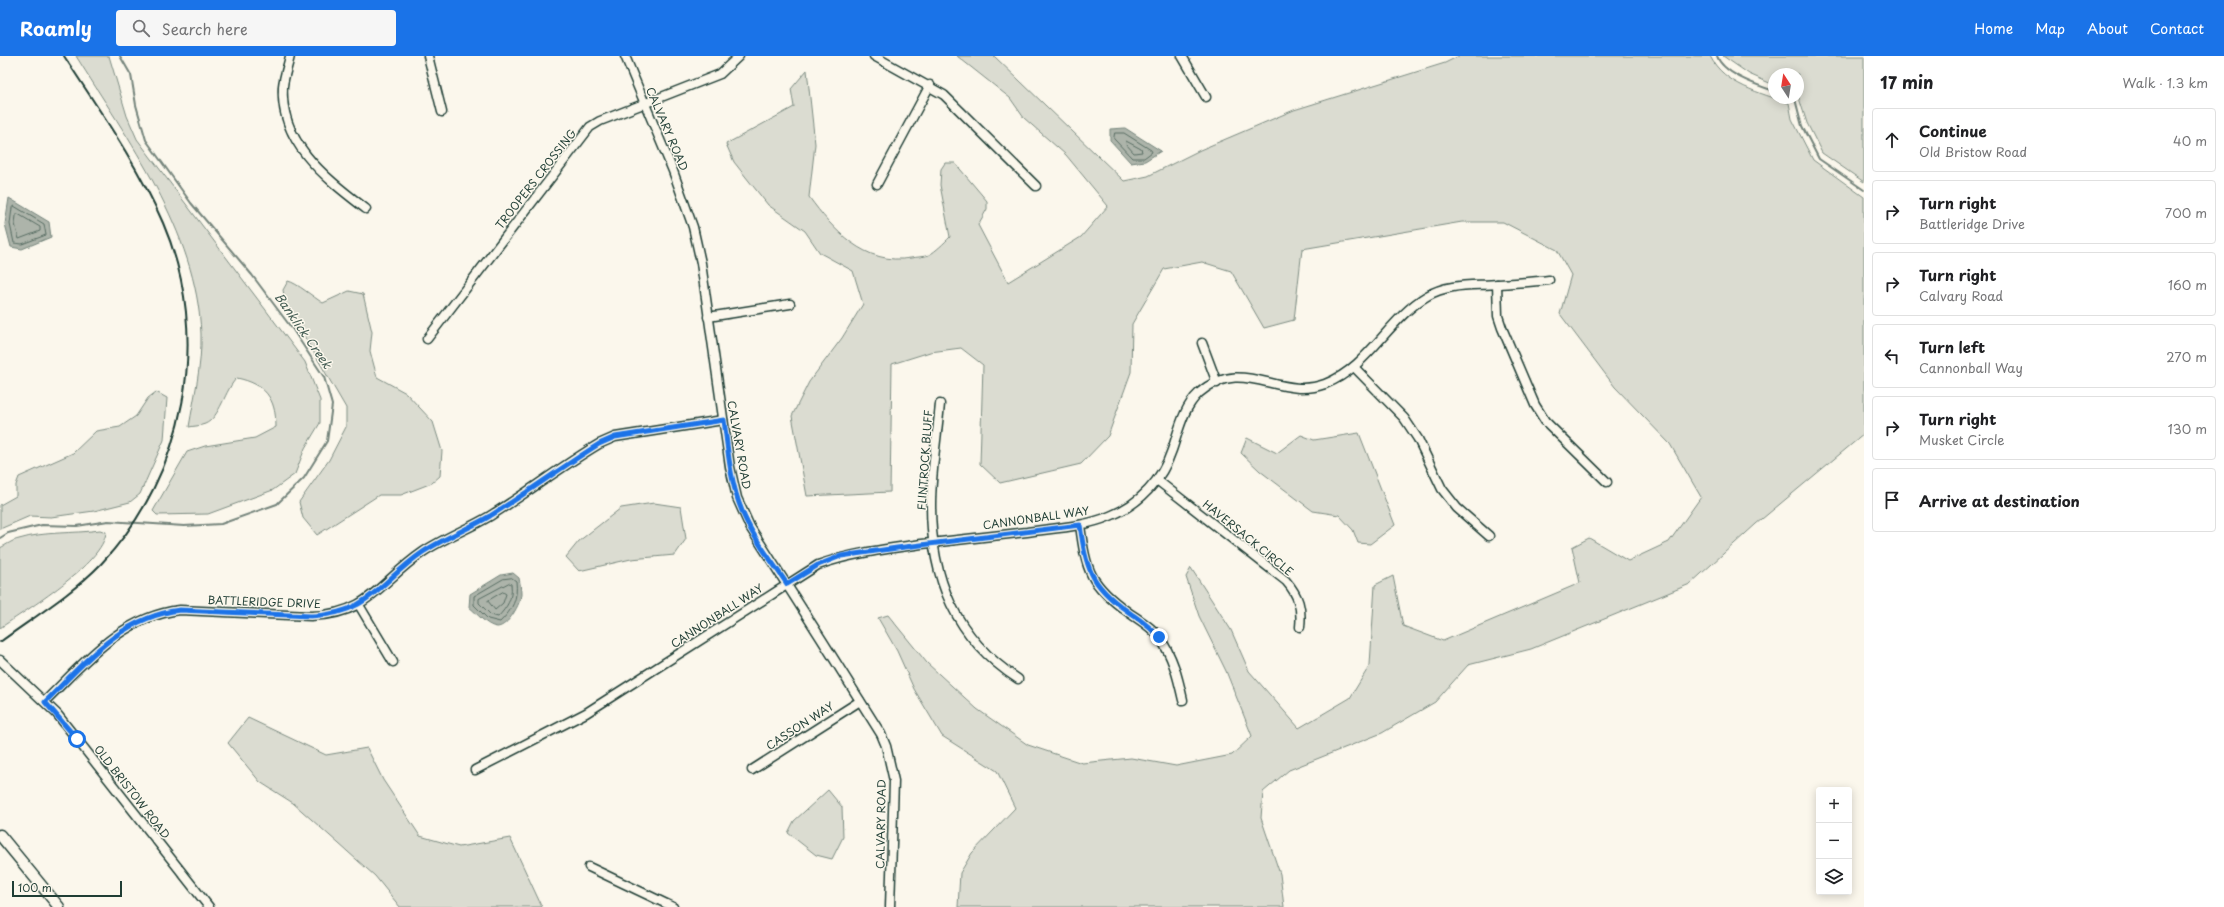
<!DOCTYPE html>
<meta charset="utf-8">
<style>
body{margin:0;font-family:"Playpen Sans",sans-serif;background:#f6f6f6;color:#202124}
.controls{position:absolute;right:12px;bottom:12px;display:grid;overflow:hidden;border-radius:4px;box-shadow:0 2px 10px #0003}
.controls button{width:36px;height:36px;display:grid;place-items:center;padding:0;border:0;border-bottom:1px solid #e0e0e0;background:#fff;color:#202124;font:20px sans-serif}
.compass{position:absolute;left:1768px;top:12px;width:36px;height:36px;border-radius:50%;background:#fff;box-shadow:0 2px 10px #0003;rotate:348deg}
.scale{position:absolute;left:12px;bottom:10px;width:110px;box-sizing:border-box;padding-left:4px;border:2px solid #1f3d34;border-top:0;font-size:11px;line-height:14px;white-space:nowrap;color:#1f3d34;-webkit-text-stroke:3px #fbf7ec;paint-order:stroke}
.stop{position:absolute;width:12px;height:12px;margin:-9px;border:3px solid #1a73e8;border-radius:50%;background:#fff}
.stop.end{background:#1a73e8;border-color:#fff;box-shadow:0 1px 4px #0008}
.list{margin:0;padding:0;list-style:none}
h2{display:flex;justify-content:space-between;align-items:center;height:52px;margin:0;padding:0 16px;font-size:17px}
h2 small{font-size:13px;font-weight:400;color:#757577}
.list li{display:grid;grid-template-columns:26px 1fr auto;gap:12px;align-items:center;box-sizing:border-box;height:64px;margin:0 8px 8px;padding:0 8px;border:1px solid #e0e0e0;border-radius:4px}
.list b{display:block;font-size:15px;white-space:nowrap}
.list p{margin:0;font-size:13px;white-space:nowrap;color:#757577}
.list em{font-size:13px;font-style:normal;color:#757577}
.icon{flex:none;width:22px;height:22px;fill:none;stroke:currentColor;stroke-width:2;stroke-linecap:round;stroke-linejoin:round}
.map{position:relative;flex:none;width:1864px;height:851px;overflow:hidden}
header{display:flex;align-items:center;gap:24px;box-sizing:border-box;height:56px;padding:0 20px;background:#1a73e8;color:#fff}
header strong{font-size:19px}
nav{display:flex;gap:22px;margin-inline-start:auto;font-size:14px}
.search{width:280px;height:36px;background:#f6f6f6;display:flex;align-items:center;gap:10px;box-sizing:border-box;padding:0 14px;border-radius:4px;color:#757577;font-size:15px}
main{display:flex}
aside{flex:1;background:#fff}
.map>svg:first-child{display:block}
.green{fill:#dbdcd1;stroke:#7d8c82}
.water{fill:#adb4aa;stroke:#74847b}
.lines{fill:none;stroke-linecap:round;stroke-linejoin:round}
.shore{stroke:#586d63;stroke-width:1}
.stream{stroke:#74847b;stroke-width:2}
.minor-casing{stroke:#1f3d34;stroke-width:11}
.major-casing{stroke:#1f3d34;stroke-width:13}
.minor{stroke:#fbf7ec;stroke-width:8}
.major{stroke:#fbf7ec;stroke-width:10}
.rail{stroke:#1f3d34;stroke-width:2}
.route{stroke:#1a73e8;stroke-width:5}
.labels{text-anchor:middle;stroke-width:3;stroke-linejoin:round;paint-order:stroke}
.street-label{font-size:11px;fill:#1f3d34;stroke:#fbf7ec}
.water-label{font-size:12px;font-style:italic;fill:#425b52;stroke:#fbf7ec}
</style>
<header>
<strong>Roamly</strong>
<div class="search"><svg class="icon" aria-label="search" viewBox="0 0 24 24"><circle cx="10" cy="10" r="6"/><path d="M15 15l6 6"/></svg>Search here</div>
<nav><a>Home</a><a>Map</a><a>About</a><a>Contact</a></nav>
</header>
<main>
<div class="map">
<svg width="1864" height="851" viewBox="0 0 1864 851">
<rect width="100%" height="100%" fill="#fbf7ec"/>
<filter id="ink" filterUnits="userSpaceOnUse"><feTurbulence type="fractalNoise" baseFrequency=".025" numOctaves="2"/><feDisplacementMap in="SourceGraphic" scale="8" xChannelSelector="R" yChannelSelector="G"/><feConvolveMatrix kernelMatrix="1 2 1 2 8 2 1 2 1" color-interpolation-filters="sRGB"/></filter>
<g filter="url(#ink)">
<g class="green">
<path d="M76,0H109L127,60L137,83L305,306L320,344V367L305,392L295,418L273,434L208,458L157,459L153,455L187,396L205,390L255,382L276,371C276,342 265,328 237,322C225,333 220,362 205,368C200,370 194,370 189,371C194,341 202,309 201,278C197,175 128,84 76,0Z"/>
<path d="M957,0H994L1124,125L1148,120L1200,94L1294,54L1445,7L1459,0H1710C1724,29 1761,37 1789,47L1792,63L1813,104L1864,141V378L1756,468L1690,528L1531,593L1468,609L1435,646L1382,677L1289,714L1263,736L1261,762L1280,818L1284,851H958L960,817L972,797L1015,752L997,715L942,680L914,633L897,595L878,562L888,559L927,607L977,653L1028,689L1082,707L1131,702L1176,710L1232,699L1252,680L1226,615L1199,560L1186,521L1191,512L1231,574L1249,615L1299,672L1350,642L1370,609L1375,529L1393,520L1403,570L1443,585L1580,527L1572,491L1589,482L1628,505L1669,486L1701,441L1670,388L1615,331L1560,258L1571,219L1557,194L1503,166H1462L1302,193L1294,264L1264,272L1231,215L1202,206L1164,213L1132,268L1131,316L1108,380L1081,408L1000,427L980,408L983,309L961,292L930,296L892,308L890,436L807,440L792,360L809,326L842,282L863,248L853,215L820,197L805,175L768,149L734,106L726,88L794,51L791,33L807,14L815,88L809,141C833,174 865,210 911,202C916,201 924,201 929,199C936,195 944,187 950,181L940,129L941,113L945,107H955L987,145V153L978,169L1008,226L1081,181L1108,150L1066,99L1024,62L1010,42Z"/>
<polygon points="1723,0 1864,0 1864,126 1822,97 1807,67 1798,39 1798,18 1774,18 1774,29 1749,18"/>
<path d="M288,225C297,227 313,241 323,247L349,235L363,238L372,276L370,295L377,321L406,337L433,366L442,395L440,420L432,427L401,439H379L317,479L303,462L299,446L329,404L346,371V352L286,249L283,234Z"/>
<polygon points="156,336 167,342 164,384 140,438 130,446 94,455 51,461 30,460 0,473 0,449 16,440 16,429 19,421 73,397 96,375 120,371 136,360 148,342"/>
<polygon points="1359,377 1395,469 1370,488 1358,487 1353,474 1339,459 1313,455 1260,415 1241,397 1247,382 1277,397 1301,379 1314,384"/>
<polygon points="654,447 681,451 686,483 675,499 631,503 579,515 566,501 579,485 621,452"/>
<path d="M100,474L106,476C104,507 25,555 0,572V492C6,489 13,484 19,483C45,475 73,478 100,474Z"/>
<polygon points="248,662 326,699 367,692 383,724 420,780 459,791 510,782 542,851 400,851 375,820 293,747 260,726 228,687"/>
<polygon points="828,734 842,751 843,781 832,803 816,799 788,777 794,765"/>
</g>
<g class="water">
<polygon points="1125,72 1161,95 1145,105 1131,107 1110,84 1110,73"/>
<polygon points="9,142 49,166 51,181 22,193 11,191 5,168"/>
<path d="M513,517L519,522C520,527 521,533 521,538C521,547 508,571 497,571C486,570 477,557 469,551L470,538L501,519Z"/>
</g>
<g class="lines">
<g class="shore">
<polygon points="1115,77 1124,77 1151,94 1152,96 1144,102 1132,102 1114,83"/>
<polygon points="1126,85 1141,93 1142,96 1134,97 1126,88"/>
<polygon points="14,150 44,168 46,179 22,188 14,187 10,168 12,152"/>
<polygon points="18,158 40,171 40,175 19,183 15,168 16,160"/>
<path d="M512,522L516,525C518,543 513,553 500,566L488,563L474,549V540L503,523Z"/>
<path d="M509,527L511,528C513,543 507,551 498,561L491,559L479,547V543Z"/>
<polygon points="503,536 506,538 503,547 495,554 488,545"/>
</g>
<g class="stream">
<path d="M1717,0C1723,18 1757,29 1774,35"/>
<polyline points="1793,42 1795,43 1802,70 1819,103 1864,134"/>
<polyline points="0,482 8,477 42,469 77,470 108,465 184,470 221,468 277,448 304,422 327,385 332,349 324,321 293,274 252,219 191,147 146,84 136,49 131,19 120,0"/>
</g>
<defs>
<g id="minor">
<path d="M290,0C288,10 284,20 283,30C279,87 326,122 366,153"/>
<polyline points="428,0 442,56"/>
<polyline points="625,0 673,115 693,171 701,207 730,411 737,442 750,471 822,584 881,678 886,690 894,725 890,851"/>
<polyline points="874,0 944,39 1036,130"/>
<polyline points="1182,0 1206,41"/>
<polyline points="877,128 930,29"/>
<polyline points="1497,228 1498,260 1502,272 1535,349 1545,365 1607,426"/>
<polyline points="708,261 790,248"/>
<polyline points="427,283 590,71 600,65 720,18 739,0"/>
<polyline points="1202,287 1217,327"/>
<polyline points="1354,311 1404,362 1418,383 1442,433 1457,452 1489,480"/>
<path d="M940,348C937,381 931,416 931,449C931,522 955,582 1018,623"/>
<path d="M1157,424L1286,525C1299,540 1302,552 1300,571"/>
<path d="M1080,469C1086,515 1090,529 1128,556C1139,564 1151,570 1159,581C1173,600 1178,622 1183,644"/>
<polyline points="359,549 393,606"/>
<polyline points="0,604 57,658 209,851"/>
<path d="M45,645C85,606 121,561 180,554L311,560C370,558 379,526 423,496C444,482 468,473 490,460C527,437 562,410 599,388L615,381L723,364"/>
<path d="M475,714L586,657L818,509C851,497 887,493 922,488C957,484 992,480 1027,476C1055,472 1084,471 1110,460C1140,448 1162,424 1172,394C1179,374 1183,352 1199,337C1243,299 1279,345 1325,328C1369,311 1388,263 1427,240C1448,227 1474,230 1498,228C1515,227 1532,226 1549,224"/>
<polyline points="752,714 860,645"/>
<polyline points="589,811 673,851"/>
</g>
<polyline id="major" points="0,779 59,851"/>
</defs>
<use href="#minor" class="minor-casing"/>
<use href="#major" class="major-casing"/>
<use href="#minor" class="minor"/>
<use href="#major" class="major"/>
<path class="rail" d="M0,586C34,561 72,538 101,508C186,418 212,281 163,167C137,107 99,54 64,0"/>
</g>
</g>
<g class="lines" filter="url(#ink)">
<path class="route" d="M77,683L45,646C85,606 121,561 180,554L311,560C370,558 380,525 423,496C444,482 468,473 490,460C527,437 562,411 599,388L615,381L724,364C728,394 730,426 742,455C752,481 772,505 787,528L818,509L841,500L897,492L1080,469C1086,511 1090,529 1126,554C1138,563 1150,570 1159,581"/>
</g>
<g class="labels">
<g class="street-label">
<text transform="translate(667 73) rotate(67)" y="4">CALVARY ROAD</text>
<text transform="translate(536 123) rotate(-52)" y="4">TROOPERS CROSSING</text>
<text transform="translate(739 389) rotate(80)" y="4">CALVARY ROAD</text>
<text transform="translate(925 404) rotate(-86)" y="4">FLINTROCK BLUFF</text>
<text transform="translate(1036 462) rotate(-8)" y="4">CANNONBALL WAY</text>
<text transform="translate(1248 482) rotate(39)" y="4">HAVERSACK CIRCLE</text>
<text transform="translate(264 546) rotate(2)" y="4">BATTLERIDGE DRIVE</text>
<text transform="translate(717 560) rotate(-33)" y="4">CANNONBALL WAY</text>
<text transform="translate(800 670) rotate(-33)" y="4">CASSON WAY</text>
<text transform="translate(132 736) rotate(52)" y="4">OLD BRISTOW ROAD</text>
<text transform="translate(881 768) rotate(-89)" y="4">CALVARY ROAD</text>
</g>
<g class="water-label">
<text transform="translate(303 275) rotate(55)" y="4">Banklick Creek</text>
</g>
</g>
</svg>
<div class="controls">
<button>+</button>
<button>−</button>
<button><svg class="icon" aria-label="layers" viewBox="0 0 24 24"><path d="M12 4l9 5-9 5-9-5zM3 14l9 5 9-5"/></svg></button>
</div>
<svg class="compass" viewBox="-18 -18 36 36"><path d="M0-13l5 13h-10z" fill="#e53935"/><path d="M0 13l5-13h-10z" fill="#757577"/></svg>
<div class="scale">100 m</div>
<div class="stop" style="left:77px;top:683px"></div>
<div class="stop end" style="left:1159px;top:581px"></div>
</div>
<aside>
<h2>17 min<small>Walk · 1.3 km</small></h2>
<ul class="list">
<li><svg class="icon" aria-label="ahead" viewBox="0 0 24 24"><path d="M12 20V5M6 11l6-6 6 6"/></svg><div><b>Continue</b><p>Old Bristow Road</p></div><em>40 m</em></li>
<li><svg class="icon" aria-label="right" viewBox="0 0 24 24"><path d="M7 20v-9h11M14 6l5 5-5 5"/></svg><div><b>Turn right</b><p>Battleridge Drive</p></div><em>700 m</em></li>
<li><svg class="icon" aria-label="right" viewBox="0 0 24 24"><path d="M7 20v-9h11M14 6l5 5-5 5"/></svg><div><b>Turn right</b><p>Calvary Road</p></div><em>160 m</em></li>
<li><svg class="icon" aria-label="left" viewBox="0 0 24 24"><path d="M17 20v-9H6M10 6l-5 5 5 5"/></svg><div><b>Turn left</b><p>Cannonball Way</p></div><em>270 m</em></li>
<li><svg class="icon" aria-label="right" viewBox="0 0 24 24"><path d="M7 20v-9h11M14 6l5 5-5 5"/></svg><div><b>Turn right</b><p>Musket Circle</p></div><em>130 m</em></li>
<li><svg class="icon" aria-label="arrive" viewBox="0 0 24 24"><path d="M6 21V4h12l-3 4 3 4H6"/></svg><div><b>Arrive at destination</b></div></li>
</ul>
</aside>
</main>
